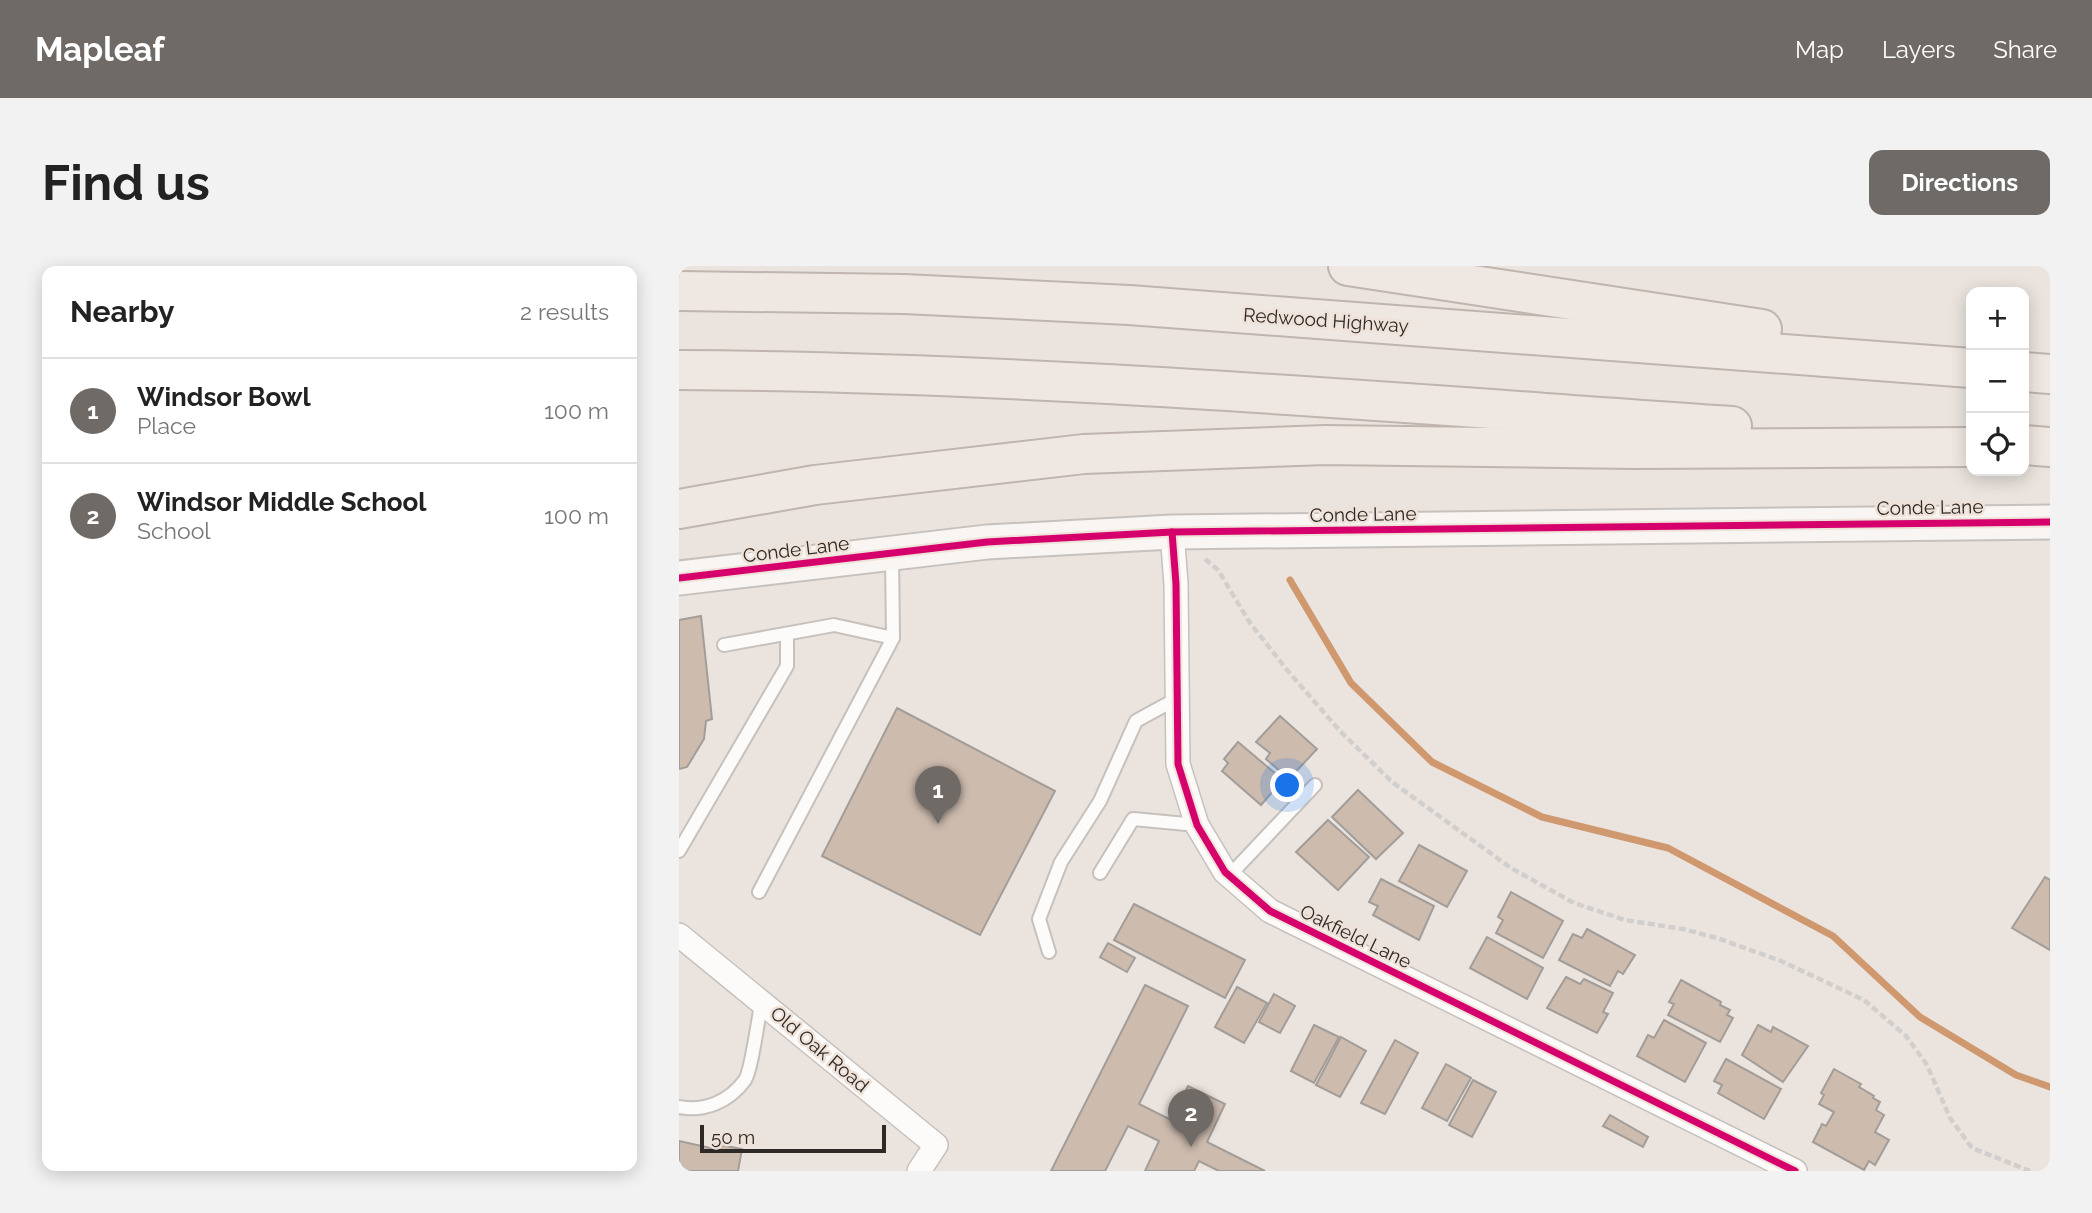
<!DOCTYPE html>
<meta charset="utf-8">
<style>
body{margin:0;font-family:Raleway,sans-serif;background:#f2f2f2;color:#222}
.controls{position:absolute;right:21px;top:21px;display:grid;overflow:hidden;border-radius:14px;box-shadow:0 4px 18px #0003}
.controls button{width:63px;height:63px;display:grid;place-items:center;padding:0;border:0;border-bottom:2px solid #e0e0e0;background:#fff;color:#222;font:35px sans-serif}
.scale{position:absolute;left:21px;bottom:18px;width:186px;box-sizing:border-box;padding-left:7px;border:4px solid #2e2926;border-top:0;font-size:19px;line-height:24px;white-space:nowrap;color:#2e2926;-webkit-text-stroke:5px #efe2d9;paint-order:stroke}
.you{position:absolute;left:609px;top:520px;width:24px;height:24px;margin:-18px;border:5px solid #fff;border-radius:50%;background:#1a73e8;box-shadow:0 0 0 10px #1a73e833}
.badge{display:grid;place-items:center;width:46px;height:46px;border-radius:50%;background:#706a66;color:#fff;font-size:23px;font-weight:700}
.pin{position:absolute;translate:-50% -58px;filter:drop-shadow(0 2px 4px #0008)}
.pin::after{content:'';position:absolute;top:37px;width:24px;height:21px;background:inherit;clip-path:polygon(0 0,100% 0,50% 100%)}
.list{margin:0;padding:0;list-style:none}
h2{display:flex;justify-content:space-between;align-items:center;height:91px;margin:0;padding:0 28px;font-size:30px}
h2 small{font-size:23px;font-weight:400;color:#767676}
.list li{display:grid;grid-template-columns:46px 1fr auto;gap:21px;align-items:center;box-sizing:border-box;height:105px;padding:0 28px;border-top:2px solid #e0e0e0}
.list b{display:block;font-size:26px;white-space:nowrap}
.list p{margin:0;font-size:23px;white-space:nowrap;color:#767676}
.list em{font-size:23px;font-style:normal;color:#767676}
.icon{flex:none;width:38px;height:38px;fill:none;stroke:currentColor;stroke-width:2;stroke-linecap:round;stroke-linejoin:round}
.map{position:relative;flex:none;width:1371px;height:905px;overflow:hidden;border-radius:14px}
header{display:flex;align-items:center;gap:42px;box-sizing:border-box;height:98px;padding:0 35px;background:#706a66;color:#fff}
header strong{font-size:33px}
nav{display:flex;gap:38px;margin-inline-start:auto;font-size:24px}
.intro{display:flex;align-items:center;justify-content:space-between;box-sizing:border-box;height:168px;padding:0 42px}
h1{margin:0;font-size:49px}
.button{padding:18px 32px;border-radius:14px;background:#706a66;color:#fff;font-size:24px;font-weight:700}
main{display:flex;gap:42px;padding:0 42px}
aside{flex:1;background:#fff;border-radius:14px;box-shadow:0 4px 18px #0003}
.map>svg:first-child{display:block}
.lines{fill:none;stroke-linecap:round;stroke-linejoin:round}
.stream{stroke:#cf986f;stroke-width:7}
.building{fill:#cdbbae;stroke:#a29d99;stroke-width:2}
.lane-casing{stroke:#c6c1bd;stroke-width:16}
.street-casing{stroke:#c6c1bd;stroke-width:26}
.secondary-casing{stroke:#c6c1bd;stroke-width:37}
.highway-casing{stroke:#bfb5ae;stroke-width:42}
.path{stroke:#d0cfce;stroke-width:4.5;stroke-dasharray:7 3.5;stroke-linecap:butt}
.lane{stroke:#fcfbfa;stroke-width:12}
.street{stroke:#fcfbfa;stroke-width:23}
.secondary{stroke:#f8f5f3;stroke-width:33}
.highway{stroke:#efe7e2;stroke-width:38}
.cycleway-casing{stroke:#efe2d9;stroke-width:11}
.cycleway{stroke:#d6006c;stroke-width:7}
.labels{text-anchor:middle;stroke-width:5;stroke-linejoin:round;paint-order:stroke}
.street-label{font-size:19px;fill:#2e2926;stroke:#efe2d9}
</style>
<header>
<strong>Mapleaf</strong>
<nav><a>Map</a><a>Layers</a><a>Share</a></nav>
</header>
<div class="intro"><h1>Find us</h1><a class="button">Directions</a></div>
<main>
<aside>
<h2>Nearby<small>2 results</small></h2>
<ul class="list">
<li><span class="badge">1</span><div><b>Windsor Bowl</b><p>Place</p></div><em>100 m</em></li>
<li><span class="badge">2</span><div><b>Windsor Middle School</b><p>School</p></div><em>100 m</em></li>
</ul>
</aside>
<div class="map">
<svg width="1371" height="905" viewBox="0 0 1371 905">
<rect width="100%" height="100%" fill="#eae3de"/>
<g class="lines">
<polyline class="stream" points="611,314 672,417 753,496 863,551 989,582 1154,670 1241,751 1337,809 1371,821"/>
</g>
<g class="building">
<polygon points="22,350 33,453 27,455 25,473 8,501 0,503 0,354"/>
<polygon points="218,442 376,525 301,669 143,590"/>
<polygon points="601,450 638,483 610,513 587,493 591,487 577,476"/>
<polygon points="559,476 604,514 582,539 543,505 549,497 545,493"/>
<polygon points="679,524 724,567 697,593 653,551"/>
<polygon points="649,554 690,591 659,624 617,586"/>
<polygon points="740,579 788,605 768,641 720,615"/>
<polygon points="1366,611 1371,614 1371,684 1333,662"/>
<polygon points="702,613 755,640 740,674 694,649 699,640 690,636"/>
<polygon points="832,626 884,655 864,692 817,667 824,654 819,651"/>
<polygon points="455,638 566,694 546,732 435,674"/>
<polygon points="908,663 956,689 944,708 939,705 931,720 880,694 894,668 903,672"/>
<polygon points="808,671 864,702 848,733 791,702"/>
<polygon points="429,677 456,692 448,706 421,691"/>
<polygon points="887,711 901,718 905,713 934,727 924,746 929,748 918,767 868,742"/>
<polygon points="1002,714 1042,736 1041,739 1051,744 1048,749 1054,752 1041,776 989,749 995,738 990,736"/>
<polygon points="466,719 509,740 460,838 492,854 509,820 546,838 528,876 586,905 540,905 520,895 515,905 466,905 480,875 449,860 426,905 372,905"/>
<polygon points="558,721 588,737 565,777 536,761"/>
<polygon points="595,728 616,740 601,767 580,756"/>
<polygon points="985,754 1027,777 1006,816 958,790 969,769 975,772"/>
<polygon points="635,759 660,771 635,817 612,805"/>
<polygon points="1079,759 1092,766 1094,761 1129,780 1104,816 1063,789"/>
<polygon points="662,771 687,785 661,831 637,819"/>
<polygon points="716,774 739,787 706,848 682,837"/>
<polygon points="1047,793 1102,823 1085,853 1039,827 1043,819 1035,815"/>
<polygon points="767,798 792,812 768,855 743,842"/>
<polygon points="1155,803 1182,818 1180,821 1195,830 1194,832 1201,836 1197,844 1205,849 1196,866 1210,874 1196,899 1190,895 1185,904 1134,876 1143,858 1147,860 1155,846 1140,838 1145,829 1142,827"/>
<polygon points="794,814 817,826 793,871 770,859"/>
<polygon points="931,849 969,871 964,881 924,860"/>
<polygon points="0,875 36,883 36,878 63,883 59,905 0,905"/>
</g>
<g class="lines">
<defs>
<g id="lane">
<polyline points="45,379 155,359 214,372"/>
<polyline points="0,585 108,400 108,368"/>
<polyline points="421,607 454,553 518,559"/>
<polyline points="550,610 636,519"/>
<polyline points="80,626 214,372 213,288"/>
<polyline points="370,686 360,653 382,596 421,535 457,455 499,432"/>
<path d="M0,841C25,846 50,836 66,814C73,803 79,751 83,735"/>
</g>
<g id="street">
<polyline points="493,266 497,318 499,498 518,559 546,606 591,645 1116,905"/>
<polyline points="0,669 257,879 240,905"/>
</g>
<polyline id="secondary" points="0,312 308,276 493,266 1371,256"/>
<g id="highway">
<polyline points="669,0 1083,63"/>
<polyline points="0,25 225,28 450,39 1292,102"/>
<path d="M0,104C352,106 702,136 1053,160"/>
<polyline points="1345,106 1371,108"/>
<polyline points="1345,179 1371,181"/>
<polyline points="0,243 136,219 405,188 646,179 955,183 1292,181"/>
</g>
</defs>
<use href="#lane" class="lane-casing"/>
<use href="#street" class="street-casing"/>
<use href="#secondary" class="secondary-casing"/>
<use href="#highway" class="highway-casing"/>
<polyline class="path" points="526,293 539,304 571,357 608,404 661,465 713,516 832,602 895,637 946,654 1004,663 1038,672 1102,695 1185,734 1227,770 1248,799 1271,852 1293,882 1351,905"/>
<use href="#lane" class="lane"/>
<use href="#street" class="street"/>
<use href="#secondary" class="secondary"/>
<use href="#highway" class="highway"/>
<defs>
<g id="cycleway">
<polyline points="493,266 497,318 499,498 518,559 546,606 591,645 1116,905"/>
<polyline points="0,312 308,276 493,266 1371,256"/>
</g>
</defs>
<use href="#cycleway" class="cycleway-casing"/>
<use href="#cycleway" class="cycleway"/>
</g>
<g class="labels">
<g class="street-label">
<text transform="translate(647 54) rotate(4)" y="7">Redwood Highway</text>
<text transform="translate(1251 241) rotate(-1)" y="7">Conde Lane</text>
<text transform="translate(684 248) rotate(-1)" y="7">Conde Lane</text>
<text transform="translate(117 283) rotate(-7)" y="7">Conde Lane</text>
<text transform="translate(677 670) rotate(26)" y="7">Oakfield Lane</text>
<text transform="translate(141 783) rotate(40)" y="7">Old Oak Road</text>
</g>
</g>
</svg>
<div class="controls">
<button>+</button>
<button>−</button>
<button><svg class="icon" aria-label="locate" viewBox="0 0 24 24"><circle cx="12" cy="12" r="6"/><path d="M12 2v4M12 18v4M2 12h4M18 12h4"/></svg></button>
</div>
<div class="scale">50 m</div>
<div class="you"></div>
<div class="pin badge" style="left:259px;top:558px">1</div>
<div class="pin badge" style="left:512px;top:881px">2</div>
</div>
</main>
